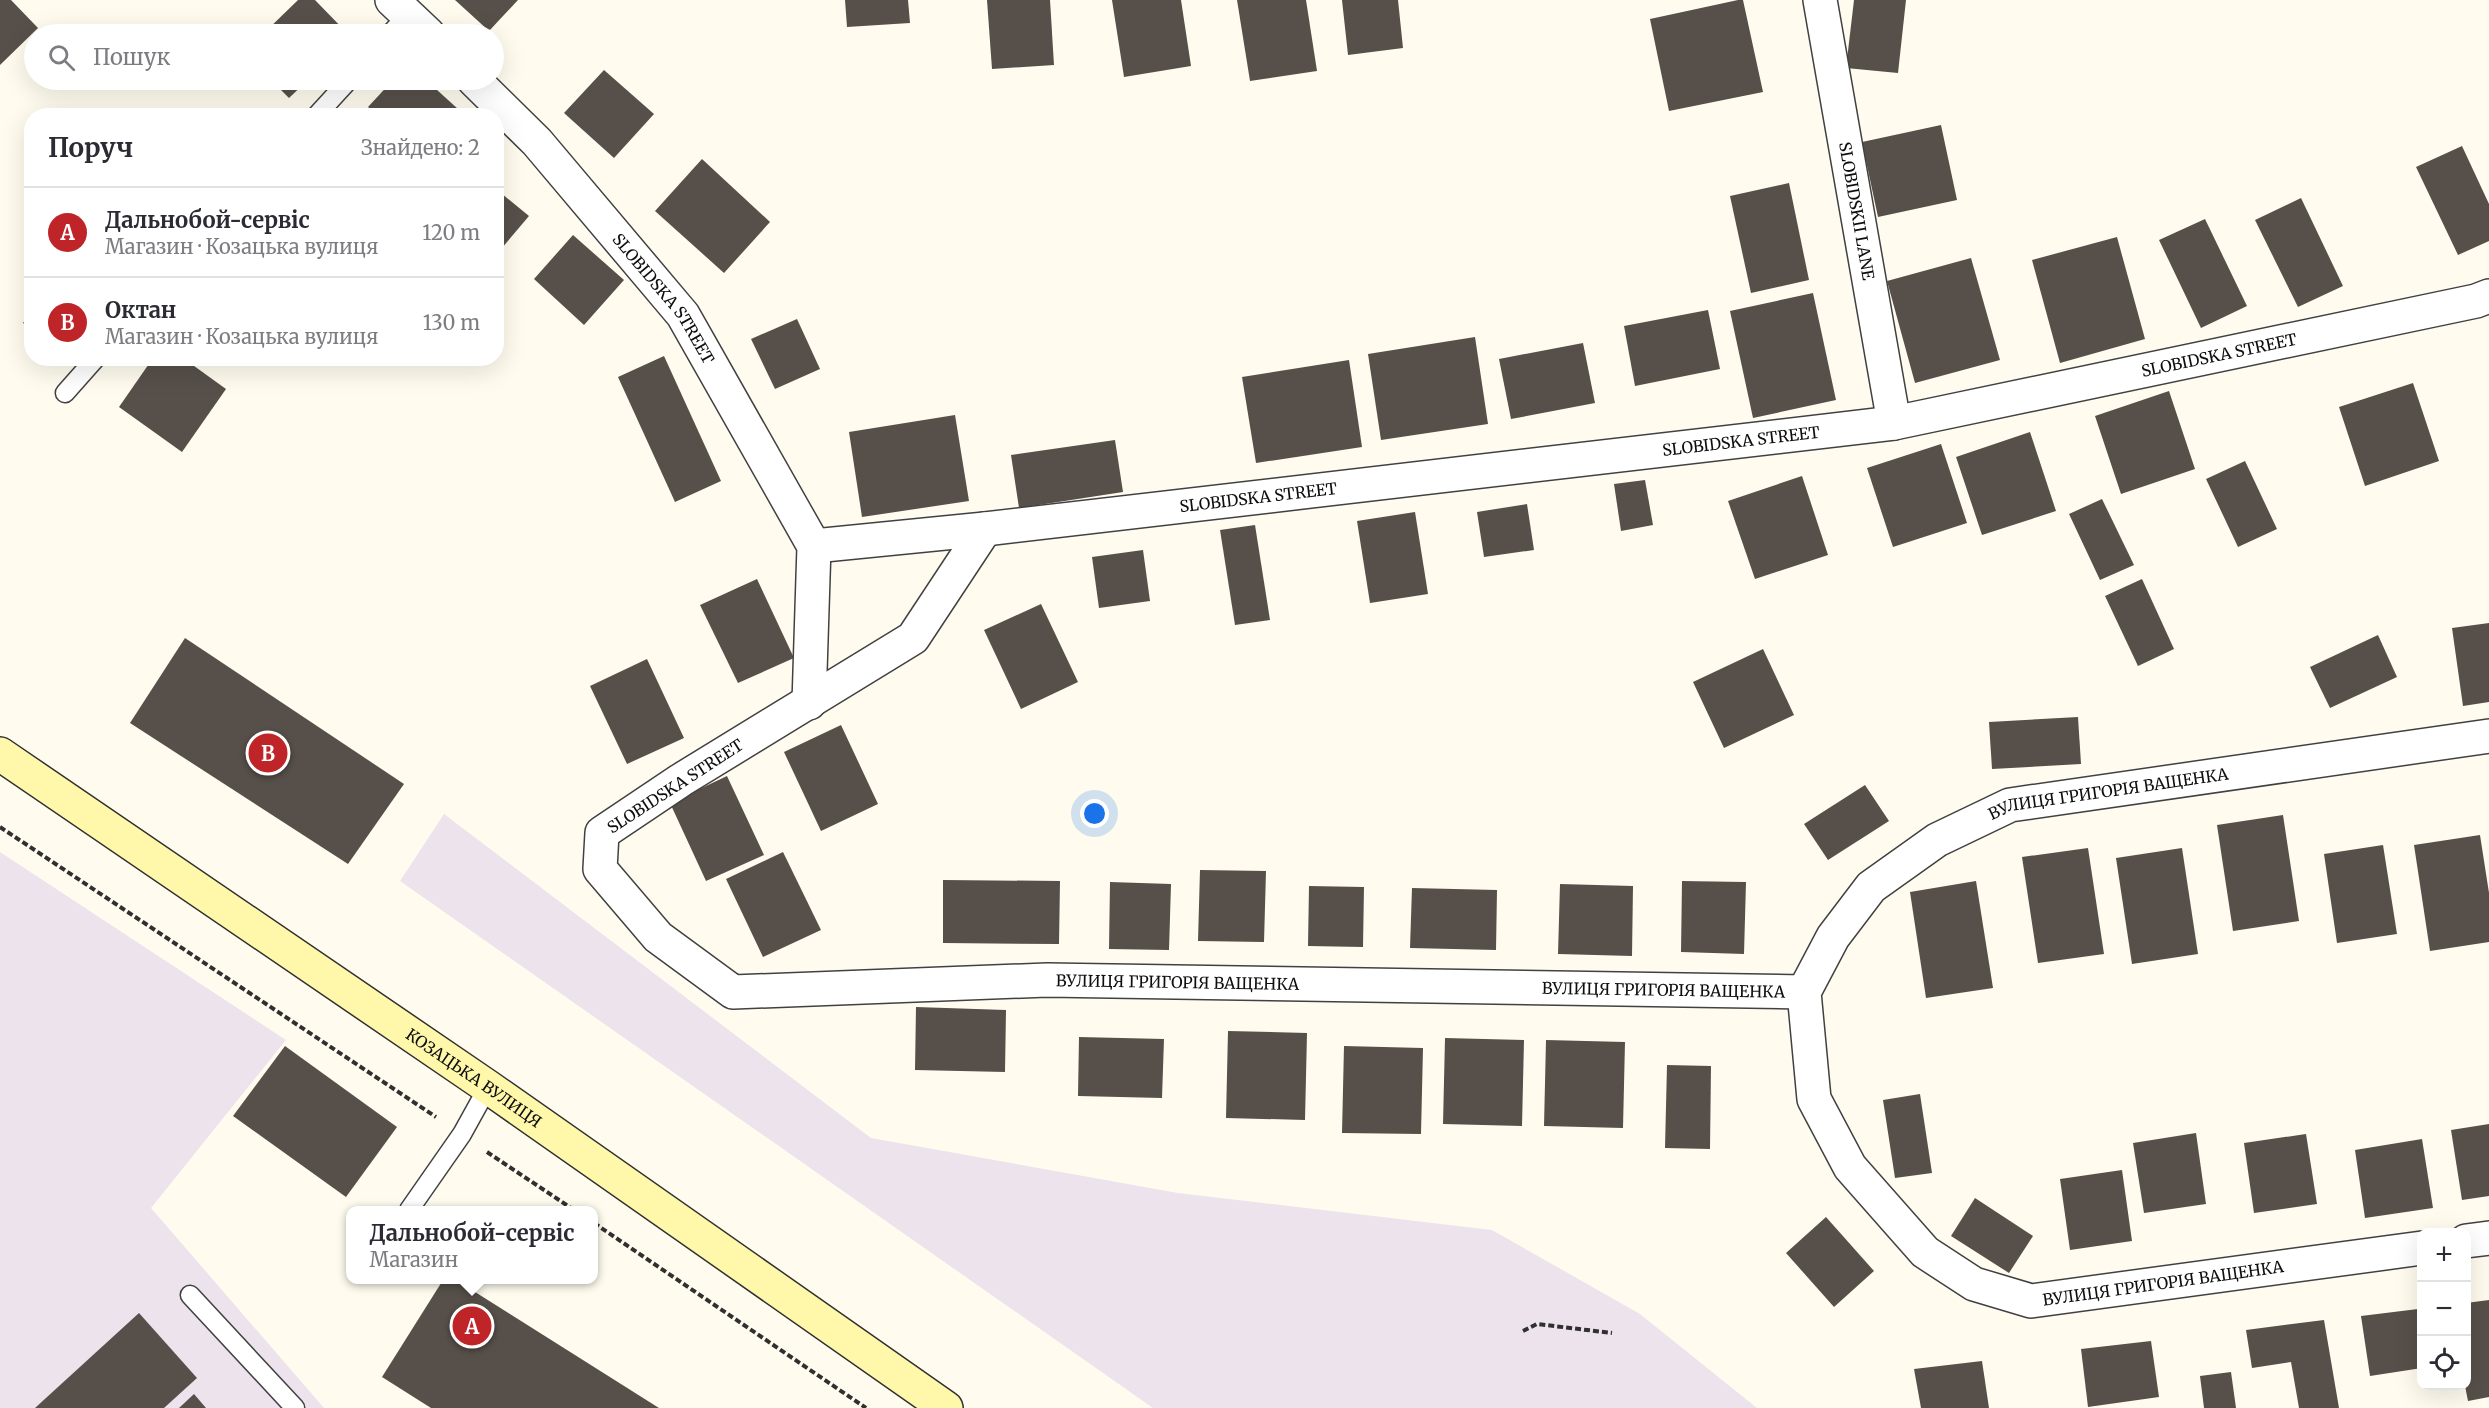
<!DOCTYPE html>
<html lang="uk">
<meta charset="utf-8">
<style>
body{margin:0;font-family:Merriweather,serif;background:#f2f2f3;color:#2b2b33}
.controls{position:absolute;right:18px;bottom:18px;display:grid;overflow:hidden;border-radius:12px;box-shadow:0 6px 24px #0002}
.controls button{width:54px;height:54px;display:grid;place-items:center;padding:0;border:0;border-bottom:2px solid #e1e1e2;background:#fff;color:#2b2b33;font:30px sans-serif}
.you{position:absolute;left:1095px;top:814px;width:21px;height:21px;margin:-15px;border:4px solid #fff;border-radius:50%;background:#1a73e8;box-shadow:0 0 0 9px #1a73e833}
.badge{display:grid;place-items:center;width:39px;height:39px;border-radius:50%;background:#bf2528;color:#fff;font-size:20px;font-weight:700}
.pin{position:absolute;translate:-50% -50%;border:3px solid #fff;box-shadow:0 2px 6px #0006}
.popup{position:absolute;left:346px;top:1206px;width:252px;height:78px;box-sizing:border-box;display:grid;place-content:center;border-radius:12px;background:#fff;filter:drop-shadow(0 2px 4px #0005);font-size:20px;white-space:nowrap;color:#7c7c81}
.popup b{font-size:22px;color:#2b2b33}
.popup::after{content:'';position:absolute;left:50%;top:100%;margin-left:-12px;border:12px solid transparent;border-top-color:#fff}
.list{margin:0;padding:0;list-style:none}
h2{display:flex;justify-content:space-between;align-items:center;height:78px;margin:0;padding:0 24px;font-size:26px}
h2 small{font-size:20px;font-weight:400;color:#7c7c81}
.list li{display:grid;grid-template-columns:39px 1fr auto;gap:18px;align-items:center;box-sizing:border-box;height:90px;padding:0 24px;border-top:2px solid #e1e1e2}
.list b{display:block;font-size:22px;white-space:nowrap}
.list p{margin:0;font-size:20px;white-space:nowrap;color:#7c7c81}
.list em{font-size:20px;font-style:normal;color:#7c7c81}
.icon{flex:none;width:33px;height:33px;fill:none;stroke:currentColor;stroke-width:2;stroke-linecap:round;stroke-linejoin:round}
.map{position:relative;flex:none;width:2489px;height:1408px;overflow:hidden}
.search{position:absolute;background:#fff;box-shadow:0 6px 24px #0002;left:24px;top:24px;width:480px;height:66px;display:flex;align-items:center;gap:15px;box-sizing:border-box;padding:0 21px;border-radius:33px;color:#7c7c81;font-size:22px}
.panel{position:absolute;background:#fff;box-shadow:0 6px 24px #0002;left:24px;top:108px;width:480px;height:258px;border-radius:24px}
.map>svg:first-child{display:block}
.industrial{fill:#ece3ed}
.building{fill:#57504a}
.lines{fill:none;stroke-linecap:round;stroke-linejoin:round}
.lane-casing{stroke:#414141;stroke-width:21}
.street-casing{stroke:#414141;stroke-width:36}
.secondary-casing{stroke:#303030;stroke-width:36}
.path{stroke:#303030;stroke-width:4;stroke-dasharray:6 3;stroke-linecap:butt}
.lane{stroke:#fff;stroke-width:18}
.street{stroke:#fff;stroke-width:33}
.secondary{stroke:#fff8aa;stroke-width:33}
.labels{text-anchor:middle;stroke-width:6;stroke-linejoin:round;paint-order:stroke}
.street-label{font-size:16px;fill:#0e0e0e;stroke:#fff}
</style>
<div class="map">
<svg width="2489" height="1408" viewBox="0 0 2489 1408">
<rect width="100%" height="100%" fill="#fffcef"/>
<g class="industrial">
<polygon points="444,814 871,1138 1178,1193 1492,1230 1640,1314 1757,1408 1153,1408 400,881"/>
<polygon points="0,852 286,1040 151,1208 324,1408 0,1408"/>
</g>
<g class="building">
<polygon points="0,0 11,0 38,28 0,65"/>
<polygon points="298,0 315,0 348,34 263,34"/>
<polygon points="455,0 518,0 489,31"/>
<polygon points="845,0 908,0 910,23 847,27"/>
<polygon points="987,0 1050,0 1054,65 992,69"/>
<polygon points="1112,0 1181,0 1191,66 1124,77"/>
<polygon points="1237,0 1306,0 1317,71 1250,81"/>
<polygon points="1342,0 1398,0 1403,48 1348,55"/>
<polygon points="1738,0 1743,0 1763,92 1669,111 1650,19"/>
<polygon points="1854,0 1906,0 1898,73 1846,68"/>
<polygon points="604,70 654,114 614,158 564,113"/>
<polygon points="271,80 308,80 289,98"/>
<polygon points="393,80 426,80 458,109 452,116 378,116 368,107"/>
<polygon points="1941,125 1957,200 1878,217 1862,142"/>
<polygon points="2462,146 2489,204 2489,241 2458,255 2416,167"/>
<polygon points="702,159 770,222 724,273 655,211"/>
<polygon points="1789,183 1809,280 1751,293 1730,196"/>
<polygon points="496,189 529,216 496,255"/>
<polygon points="2301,198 2343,286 2298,307 2255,220"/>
<polygon points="2205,219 2247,306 2201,328 2159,240"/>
<polygon points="573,235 624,280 584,325 534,279"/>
<polygon points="2117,237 2145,339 2060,363 2032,260"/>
<polygon points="1971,258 2000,360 1915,383 1887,281"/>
<polygon points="1813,293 1836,400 1753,418 1730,311"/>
<polygon points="1708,310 1720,369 1635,386 1624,326"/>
<polygon points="32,311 32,329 23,323"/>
<polygon points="797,319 820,369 775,389 751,339"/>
<polygon points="1475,337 1488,424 1381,440 1368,354"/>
<polygon points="1583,343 1595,403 1511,419 1499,359"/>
<polygon points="664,356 721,481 675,502 618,377"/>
<polygon points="153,358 183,358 226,389 182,452 119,407"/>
<polygon points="1349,360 1362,447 1256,463 1242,377"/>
<polygon points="2413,383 2439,461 2365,486 2339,407"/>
<polygon points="2169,391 2195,469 2121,494 2095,416"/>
<polygon points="955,415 969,501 862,517 849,432"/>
<polygon points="2030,432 2056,511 1982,535 1956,457"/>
<polygon points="1115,440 1123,492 1019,508 1011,455"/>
<polygon points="1941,444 1967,523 1893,547 1867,468"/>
<polygon points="2245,461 2277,529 2238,547 2206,479"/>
<polygon points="1802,476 1828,555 1755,579 1728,501"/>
<polygon points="1645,480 1653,525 1621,531 1614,484"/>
<polygon points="2102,499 2134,565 2100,580 2069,514"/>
<polygon points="1527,504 1534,550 1484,557 1477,512"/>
<polygon points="1415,512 1428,594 1370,603 1357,521"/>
<polygon points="1255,525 1270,620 1235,625 1220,530"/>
<polygon points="1143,550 1150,601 1099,608 1092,557"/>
<polygon points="757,579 794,658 738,683 700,605"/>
<polygon points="2142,579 2174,649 2138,666 2105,596"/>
<polygon points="1041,604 1078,682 1021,709 984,630"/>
<polygon points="2489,623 2489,702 2463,706 2452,628"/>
<polygon points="2378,635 2397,677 2330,708 2310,667"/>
<polygon points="185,638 404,784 348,864 130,723"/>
<polygon points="1763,649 1794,715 1724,748 1693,682"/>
<polygon points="647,659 684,738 627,764 590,686"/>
<polygon points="2078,717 2081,764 1992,769 1989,722"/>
<polygon points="841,725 878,804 821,831 784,752"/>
<polygon points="727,776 764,855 706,881 670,803"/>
<polygon points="1865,785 1889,821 1828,860 1804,824"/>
<polygon points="2283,815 2299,921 2233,931 2217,825"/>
<polygon points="2480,835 2489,893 2489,942 2430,951 2414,845"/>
<polygon points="2383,845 2397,934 2337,943 2324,854"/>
<polygon points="2088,848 2104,954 2038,963 2022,857"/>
<polygon points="2182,848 2198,954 2132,964 2116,858"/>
<polygon points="783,852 821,930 763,957 726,879"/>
<polygon points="1200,870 1266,871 1264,942 1198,941"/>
<polygon points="943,880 1060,881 1059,944 943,943"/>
<polygon points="1682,881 1746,882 1744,954 1681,952"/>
<polygon points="1976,881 1993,988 1926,998 1910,892"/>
<polygon points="1110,882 1171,884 1169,950 1109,949"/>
<polygon points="1560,884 1633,886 1632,956 1558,954"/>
<polygon points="1309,886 1364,887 1363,947 1308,946"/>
<polygon points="1412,888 1497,890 1496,950 1410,948"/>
<polygon points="916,1007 1006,1010 1005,1072 915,1070"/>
<polygon points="1228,1031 1307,1033 1305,1120 1226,1118"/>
<polygon points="1079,1037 1164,1039 1162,1098 1078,1096"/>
<polygon points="1445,1038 1524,1040 1522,1126 1443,1124"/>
<polygon points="1546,1040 1625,1042 1623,1128 1544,1126"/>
<polygon points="285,1046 397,1127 346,1197 233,1116"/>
<polygon points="1344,1046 1423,1048 1421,1134 1342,1133"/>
<polygon points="1667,1065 1711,1066 1710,1149 1665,1148"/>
<polygon points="1920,1094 1932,1173 1895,1178 1883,1100"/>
<polygon points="2489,1124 2489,1196 2462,1200 2451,1130"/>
<polygon points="2196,1133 2206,1204 2144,1213 2133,1143"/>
<polygon points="2306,1134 2317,1204 2254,1213 2244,1143"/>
<polygon points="2422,1139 2433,1208 2365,1218 2355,1150"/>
<polygon points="2122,1170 2132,1241 2070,1250 2060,1179"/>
<polygon points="1975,1198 2033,1236 2009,1273 1951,1236"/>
<polygon points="1826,1217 1874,1271 1834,1307 1786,1253"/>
<polygon points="443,1280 456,1280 659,1408 431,1408 382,1377"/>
<polygon points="2489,1300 2489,1397 2468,1401 2465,1386 2466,1303"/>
<polygon points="2418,1309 2422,1330 2422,1368 2370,1376 2361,1316"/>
<polygon points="139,1313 197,1378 164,1408 35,1408"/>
<polygon points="2324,1320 2339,1408 2299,1408 2291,1362 2252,1368 2246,1330"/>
<polygon points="2151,1341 2159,1397 2088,1407 2081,1349"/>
<polygon points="1982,1361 1989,1408 1921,1408 1914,1369"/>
<polygon points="2231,1372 2236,1408 2204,1408 2200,1376"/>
<polygon points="194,1394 206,1408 179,1408"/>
</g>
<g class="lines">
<defs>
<g id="lane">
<polyline points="390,34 408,15"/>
<polyline points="316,116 349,80"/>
<polyline points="65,393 96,358"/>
<polyline points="409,1210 462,1134 488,1087"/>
<polyline points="190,1295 295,1408"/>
</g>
<g id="street">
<polyline points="392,0 428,34"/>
<path id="s1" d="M1820,0L1894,423"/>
<path id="s2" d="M474,80L537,142L683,315L814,546L809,703"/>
<path id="s3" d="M985,529L913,638L681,780L602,833L600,869L658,937L733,992L1047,980L1804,992"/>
<path id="s4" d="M814,546L985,529L1894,423L2476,301L2489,296"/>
<polyline points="2466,1241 2489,1238"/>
<path id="s5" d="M2422,1248L2031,1301L1974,1284L1925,1252L1850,1167L1814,1099L1804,992L1833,937L1871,887L1937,840L2010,805L2489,736"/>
</g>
<g id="secondary">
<path id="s6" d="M0,754L488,1087L946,1408"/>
</g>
</defs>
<use href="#lane" class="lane-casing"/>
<use href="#street" class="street-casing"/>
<use href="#secondary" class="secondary-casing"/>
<g class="path">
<polyline points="0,827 436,1117"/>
<polyline points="487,1152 574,1210"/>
<polyline points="594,1223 866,1408"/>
<polyline points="1523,1331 1537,1324 1612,1333"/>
</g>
<use href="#lane" class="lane"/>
<use href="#street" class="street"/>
<use href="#secondary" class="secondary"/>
</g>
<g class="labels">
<g class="street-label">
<text dy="6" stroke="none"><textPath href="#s1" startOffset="214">SLOBIDSKII LANE</textPath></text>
<text dy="6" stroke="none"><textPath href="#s2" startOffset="290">SLOBIDSKA STREET</textPath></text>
<text dy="6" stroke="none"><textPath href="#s4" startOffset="1419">SLOBIDSKA STREET</textPath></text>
<text dy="6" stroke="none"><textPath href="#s4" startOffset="933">SLOBIDSKA STREET</textPath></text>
<text dy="6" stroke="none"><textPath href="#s4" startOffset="447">SLOBIDSKA STREET</textPath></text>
<text transform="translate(675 786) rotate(-33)" y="6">SLOBIDSKA STREET</text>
<text dy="6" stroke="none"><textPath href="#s5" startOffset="1196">ВУЛИЦЯ ГРИГОРІЯ ВАЩЕНКА</textPath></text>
<text dy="6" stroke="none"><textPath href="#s3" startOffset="1161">ВУЛИЦЯ ГРИГОРІЯ ВАЩЕНКА</textPath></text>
<text dy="6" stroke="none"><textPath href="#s3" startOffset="1647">ВУЛИЦЯ ГРИГОРІЯ ВАЩЕНКА</textPath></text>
<text dy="6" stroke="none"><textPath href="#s6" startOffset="574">КОЗАЦЬКА ВУЛИЦЯ</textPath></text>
<text transform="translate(2163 1283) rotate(-8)" y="6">ВУЛИЦЯ ГРИГОРІЯ ВАЩЕНКА</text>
</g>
</g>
</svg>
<div class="controls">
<button>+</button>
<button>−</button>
<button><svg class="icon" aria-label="locate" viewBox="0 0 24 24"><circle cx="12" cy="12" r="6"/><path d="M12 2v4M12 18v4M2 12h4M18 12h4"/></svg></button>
</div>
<div class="you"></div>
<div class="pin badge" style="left:472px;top:1326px">A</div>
<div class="popup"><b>Дальнобой-сервіс</b>Магазин</div>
<div class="pin badge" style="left:268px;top:753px">B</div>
<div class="search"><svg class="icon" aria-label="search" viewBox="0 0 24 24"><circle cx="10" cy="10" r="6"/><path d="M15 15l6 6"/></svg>Пошук</div>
<section class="panel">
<h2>Поруч<small>Знайдено: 2</small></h2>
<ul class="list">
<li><span class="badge">A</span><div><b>Дальнобой-сервіс</b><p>Магазин · Козацька вулиця</p></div><em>120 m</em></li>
<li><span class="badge">B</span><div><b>Октан</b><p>Магазин · Козацька вулиця</p></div><em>130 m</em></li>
</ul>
</section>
</div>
